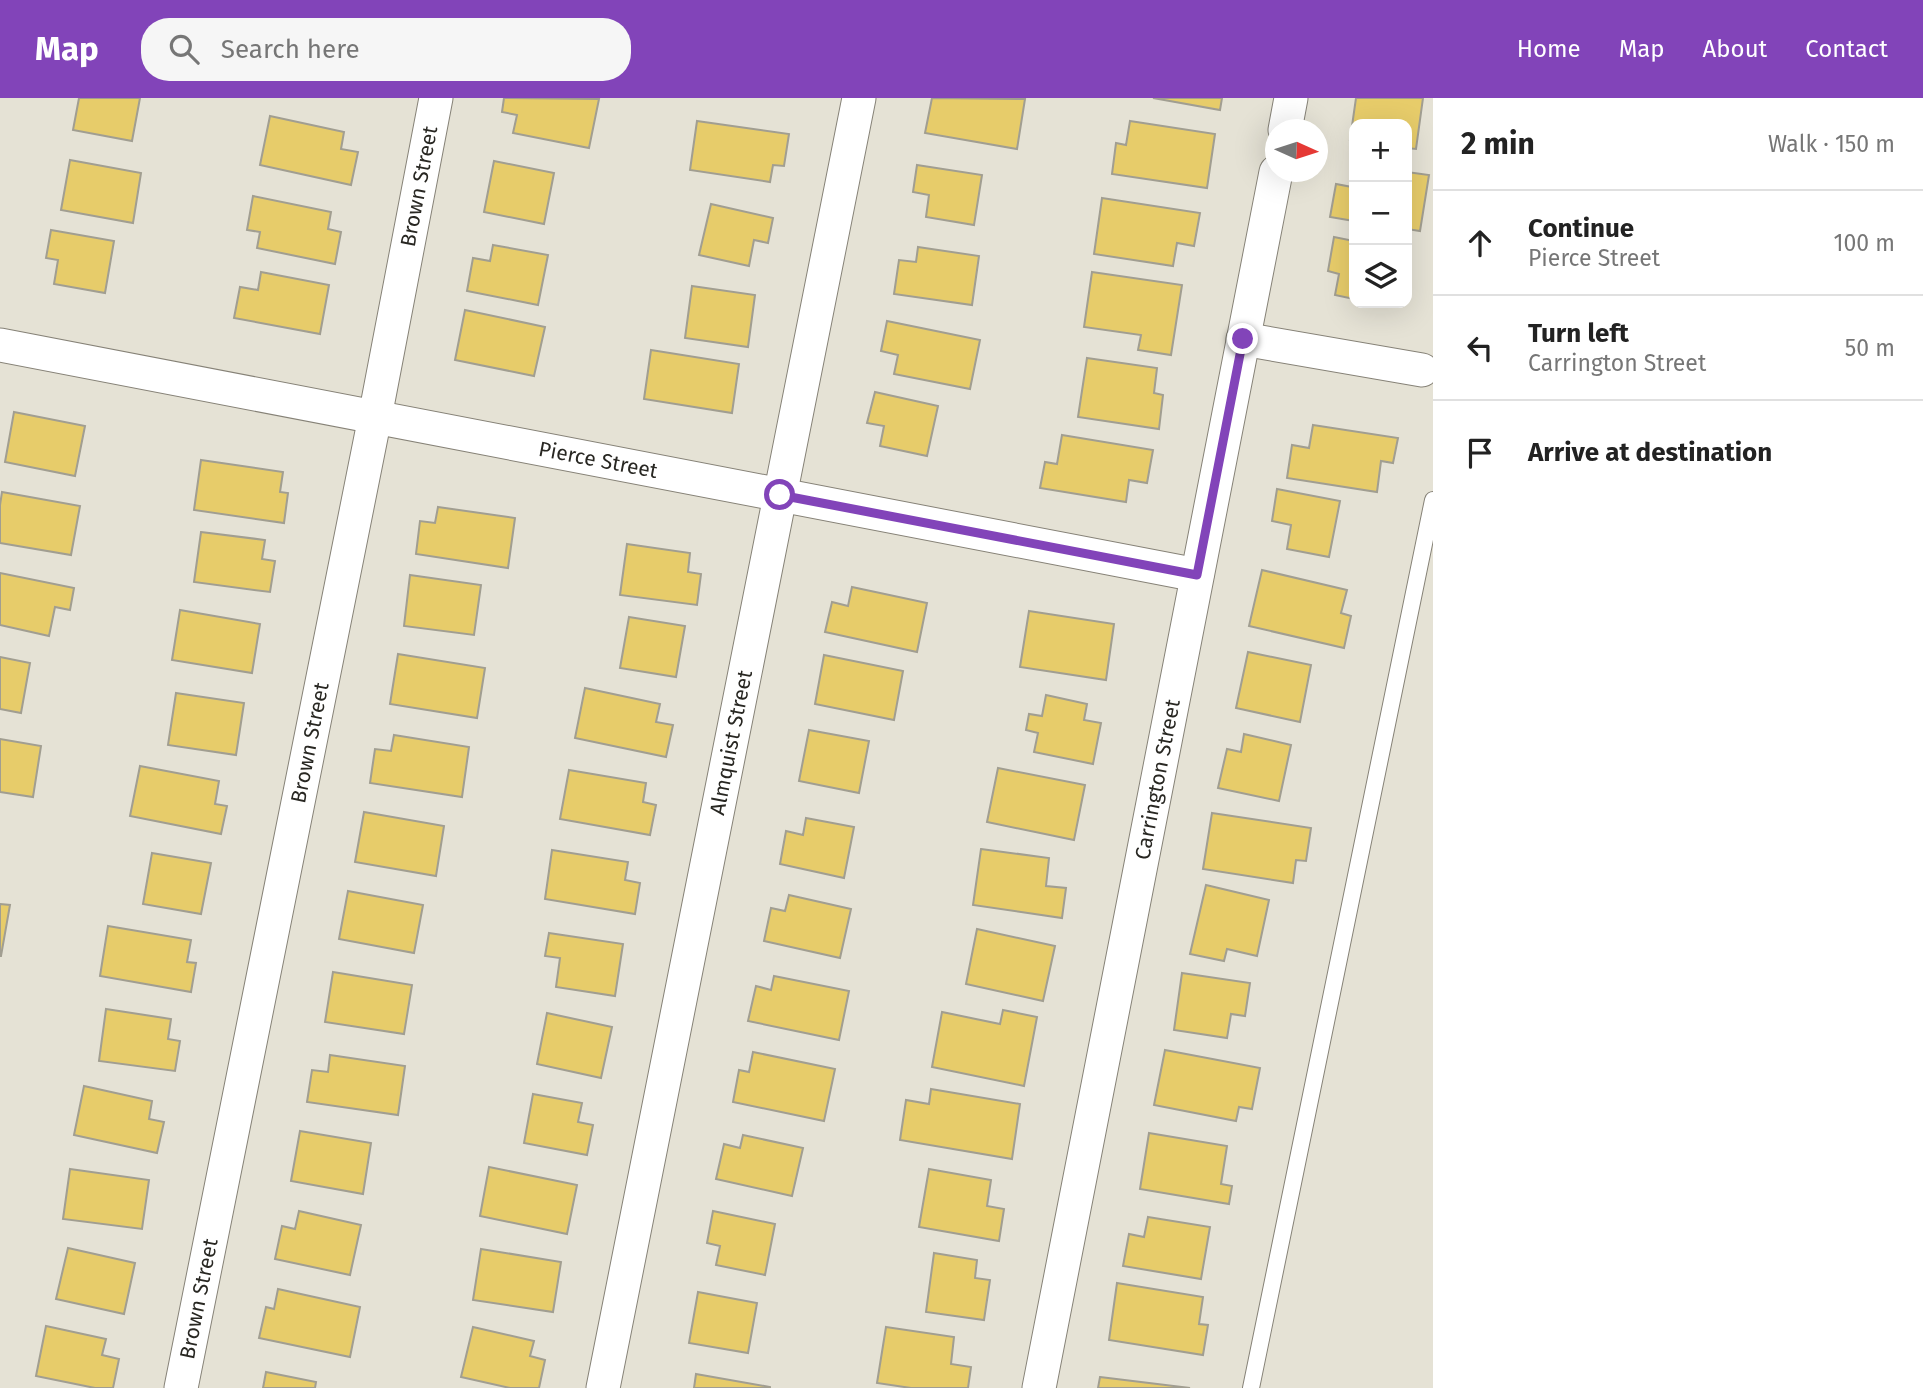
<!DOCTYPE html>
<meta charset="utf-8">
<style>
body{margin:0;font-family:"Fira Sans",sans-serif;background:#f6f6f6;color:#222}
.controls{position:absolute;right:21px;top:21px;display:grid;overflow:hidden;border-radius:14px;box-shadow:0 7px 28px #0002}
.controls button{width:63px;height:63px;display:grid;place-items:center;padding:0;border:0;border-bottom:2px solid #e0e0e0;background:#fff;color:#222;font:35px sans-serif}
.compass{position:absolute;left:1265px;top:21px;width:63px;height:63px;border-radius:50%;background:#fff;box-shadow:0 7px 28px #0002;rotate:93deg}
.stop{position:absolute;width:21px;height:21px;margin:-16px;border:5px solid #8244b9;border-radius:50%;background:#fff}
.stop.end{background:#8244b9;border-color:#fff;box-shadow:0 2px 7px #0008}
.list{margin:0;padding:0;list-style:none}
h2{display:flex;justify-content:space-between;align-items:center;height:91px;margin:0;padding:0 28px;font-size:30px}
h2 small{font-size:23px;font-weight:400;color:#767676}
.list li{display:grid;grid-template-columns:46px 1fr auto;gap:21px;align-items:center;box-sizing:border-box;height:105px;padding:0 28px;border-top:2px solid #e0e0e0}
.list b{display:block;font-size:26px;white-space:nowrap}
.list p{margin:0;font-size:23px;white-space:nowrap;color:#767676}
.list em{font-size:23px;font-style:normal;color:#767676}
.icon{flex:none;width:38px;height:38px;fill:none;stroke:currentColor;stroke-width:2;stroke-linecap:round;stroke-linejoin:round}
.map{position:relative;flex:none;width:1433px;height:1290px;overflow:hidden}
header{display:flex;align-items:center;gap:42px;box-sizing:border-box;height:98px;padding:0 35px;background:#8244b9;color:#fff}
header strong{font-size:33px}
nav{display:flex;gap:38px;margin-inline-start:auto;font-size:24px}
.search{width:490px;height:63px;background:#f6f6f6;display:flex;align-items:center;gap:18px;box-sizing:border-box;padding:0 24px;border-radius:28px;color:#767676;font-size:26px}
main{display:flex}
aside{flex:1;background:#fff}
.map>svg:first-child{display:block}
.building{fill:#e7cc6a;stroke:#a19e91;stroke-width:2}
.lines{fill:none;stroke-linecap:round;stroke-linejoin:round}
.service-casing{stroke:#868277;stroke-width:18}
.minor-casing{stroke:#868277;stroke-width:35}
.service{stroke:#fff;stroke-width:16}
.minor{stroke:#fff;stroke-width:33}
.route{stroke:#8244b9;stroke-width:9}
.labels{text-anchor:middle;stroke-width:5;stroke-linejoin:round;paint-order:stroke}
.street-label{font-size:21px;fill:#282722;stroke:#e5e2d5}
</style>
<header>
<strong>Map</strong>
<div class="search"><svg class="icon" aria-label="search" viewBox="0 0 24 24"><circle cx="10" cy="10" r="6"/><path d="M15 15l6 6"/></svg>Search here</div>
<nav><a>Home</a><a>Map</a><a>About</a><a>Contact</a></nav>
</header>
<main>
<div class="map">
<svg width="1433" height="1290" viewBox="0 0 1433 1290">
<rect width="100%" height="100%" fill="#e5e2d5"/>
<g class="building">
<polygon points="79,0 140,0 132,43 73,32"/>
<polygon points="504,0 599,1 589,50 513,35 517,17 502,14"/>
<polygon points="932,0 1025,1 1017,51 925,35"/>
<polygon points="1153,0 1222,0 1220,12"/>
<polygon points="1356,0 1423,0 1416,51 1407,50 1407,26 1354,26 1354,42 1350,42"/>
<polygon points="270,18 344,34 341,51 358,54 351,87 260,67"/>
<polygon points="697,23 789,36 784,68 773,67 770,84 690,72"/>
<polygon points="1130,23 1215,36 1207,90 1112,76 1116,45 1126,47"/>
<polygon points="70,62 141,75 133,125 61,112"/>
<polygon points="494,63 554,75 544,126 484,114"/>
<polygon points="917,67 982,77 974,127 926,119 929,97 913,94"/>
<polygon points="1354,74 1354,123 1330,119 1336,86 1352,89"/>
<polygon points="1407,74 1429,77 1420,133 1407,131"/>
<polygon points="253,98 331,114 328,131 341,134 335,166 257,150 260,134 247,132"/>
<polygon points="1102,100 1200,115 1194,148 1177,145 1173,168 1094,156"/>
<polygon points="711,106 773,120 768,145 754,142 749,168 699,157"/>
<polygon points="51,132 114,143 105,195 54,186 58,162 46,160"/>
<polygon points="1334,139 1354,143 1354,201 1335,197 1339,176 1328,173"/>
<polygon points="493,147 548,157 538,207 467,193 473,160 490,163"/>
<polygon points="918,149 979,158 972,207 894,196 899,162 916,164"/>
<polygon points="261,174 329,187 320,236 234,220 240,189 258,192"/>
<polygon points="1092,174 1182,187 1171,257 1138,252 1141,237 1084,229"/>
<polygon points="692,188 755,197 748,249 685,240"/>
<polygon points="465,212 545,229 534,278 455,262"/>
<polygon points="887,223 980,242 970,291 894,276 898,257 881,253"/>
<polygon points="651,252 739,266 732,315 644,301"/>
<polygon points="1087,260 1157,270 1154,295 1163,297 1159,331 1078,319"/>
<polygon points="875,294 938,308 927,358 880,348 884,328 867,325"/>
<polygon points="14,314 85,328 75,378 5,364"/>
<polygon points="1313,327 1398,340 1393,365 1381,363 1377,394 1287,380 1292,347 1309,350"/>
<polygon points="1062,337 1153,352 1147,385 1129,382 1126,404 1040,390 1045,364 1057,366"/>
<polygon points="201,362 283,374 280,394 288,395 284,425 194,412"/>
<polygon points="1277,391 1340,403 1329,459 1287,451 1291,427 1272,423"/>
<polygon points="2,394 80,408 71,457 0,445 0,407"/>
<polygon points="438,409 515,420 508,470 416,456 420,423 435,425"/>
<polygon points="201,434 265,442 262,461 275,463 270,494 194,484"/>
<polygon points="627,446 690,455 688,474 701,476 697,507 620,497"/>
<polygon points="1262,472 1347,492 1341,515 1351,518 1344,550 1249,528"/>
<polygon points="0,475 74,490 70,512 55,509 49,538 0,527"/>
<polygon points="410,477 481,487 474,537 404,528"/>
<polygon points="852,489 927,505 917,554 825,534 832,504 848,508"/>
<polygon points="180,512 260,526 252,575 172,562"/>
<polygon points="1029,513 1114,526 1106,582 1020,569"/>
<polygon points="629,519 685,528 676,579 620,570"/>
<polygon points="1248,554 1311,567 1300,624 1236,610"/>
<polygon points="398,556 485,570 477,620 390,606"/>
<polygon points="824,557 903,573 894,622 815,606"/>
<polygon points="0,559 30,565 21,615 0,611"/>
<polygon points="585,590 660,606 656,624 673,627 666,659 575,640"/>
<polygon points="176,595 244,605 236,657 168,647"/>
<polygon points="1046,597 1087,606 1084,622 1101,625 1093,666 1034,654 1038,635 1026,632 1029,616 1042,618"/>
<polygon points="809,632 869,643 859,695 799,683"/>
<polygon points="1244,636 1291,647 1279,703 1218,690 1227,651 1241,654"/>
<polygon points="394,637 469,649 462,699 370,685 375,651 391,653"/>
<polygon points="0,641 41,648 33,699 0,694"/>
<polygon points="140,668 219,683 215,706 227,708 221,736 130,718"/>
<polygon points="998,670 1085,687 1074,742 987,724"/>
<polygon points="569,672 646,685 643,704 656,707 650,737 560,721"/>
<polygon points="364,714 444,728 436,778 355,764"/>
<polygon points="1212,715 1311,730 1306,763 1296,762 1293,785 1203,771"/>
<polygon points="806,720 854,729 844,780 780,766 786,733 803,737"/>
<polygon points="981,751 1049,760 1046,788 1066,790 1062,820 973,807"/>
<polygon points="552,752 628,764 625,782 640,785 635,816 545,801"/>
<polygon points="152,755 211,765 201,816 143,806"/>
<polygon points="1206,787 1269,802 1257,858 1227,851 1224,863 1190,856"/>
<polygon points="348,793 423,807 414,855 339,841"/>
<polygon points="789,797 851,811 840,860 764,843 771,810 785,813"/>
<polygon points="0,806 10,807 1,858 0,858"/>
<polygon points="108,828 191,842 187,864 196,865 191,894 100,878"/>
<polygon points="977,831 1055,848 1043,903 966,886"/>
<polygon points="549,835 623,846 615,898 556,889 560,860 545,858"/>
<polygon points="333,874 412,887 404,936 325,924"/>
<polygon points="1182,875 1250,885 1245,918 1231,916 1227,940 1174,932"/>
<polygon points="774,878 849,893 839,942 748,923 756,888 771,892"/>
<polygon points="106,911 171,921 168,941 180,943 175,973 99,963"/>
<polygon points="1003,912 1037,919 1024,988 932,969 942,914 1000,926"/>
<polygon points="547,915 612,929 601,980 537,966"/>
<polygon points="1165,952 1260,970 1252,1011 1239,1009 1236,1023 1154,1007"/>
<polygon points="753,954 835,971 824,1023 733,1004 739,972 749,974"/>
<polygon points="330,957 405,968 398,1017 307,1004 312,972 328,974"/>
<polygon points="84,988 152,1003 149,1021 164,1024 157,1055 74,1037"/>
<polygon points="931,991 1020,1006 1012,1061 900,1042 906,1002 929,1006"/>
<polygon points="533,996 582,1005 578,1024 593,1027 587,1057 524,1045"/>
<polygon points="300,1033 371,1045 363,1096 291,1083"/>
<polygon points="1149,1035 1227,1048 1221,1086 1232,1088 1229,1106 1140,1091"/>
<polygon points="743,1037 803,1050 792,1098 716,1081 724,1046 740,1050"/>
<polygon points="489,1069 577,1087 567,1136 480,1118"/>
<polygon points="70,1071 149,1082 142,1131 63,1121"/>
<polygon points="929,1071 991,1082 987,1108 1004,1111 999,1143 919,1129"/>
<polygon points="299,1113 361,1127 350,1177 275,1161 282,1128 295,1131"/>
<polygon points="713,1113 775,1126 765,1177 716,1167 720,1148 707,1145"/>
<polygon points="1148,1119 1210,1129 1201,1181 1123,1168 1129,1136 1144,1139"/>
<polygon points="68,1150 135,1165 124,1216 56,1201"/>
<polygon points="481,1151 561,1164 553,1214 473,1202"/>
<polygon points="934,1155 977,1162 975,1180 990,1182 984,1222 926,1214"/>
<polygon points="1117,1185 1203,1199 1199,1226 1208,1227 1203,1257 1109,1242"/>
<polygon points="278,1191 360,1209 350,1259 259,1240 266,1209 274,1211"/>
<polygon points="698,1194 757,1205 748,1255 689,1245"/>
<polygon points="46,1228 106,1241 102,1257 119,1261 113,1290 95,1290 36,1278"/>
<polygon points="473,1229 534,1243 530,1258 545,1262 539,1290 510,1290 461,1279"/>
<polygon points="886,1229 954,1239 951,1266 971,1269 968,1290 911,1290 877,1285"/>
<polygon points="266,1274 316,1284 315,1290 263,1290"/>
<polygon points="696,1276 770,1289 770,1290 694,1290"/>
<polygon points="1100,1279 1190,1290 1098,1290"/>
</g>
<g class="lines">
<defs>
<polyline id="service" points="1251,1290 1433,402"/>
<g id="minor">
<polyline points="1285,32 1291,0"/>
<polyline points="1243,241 1422,272"/>
<path id="s1" d="M0,247L1197,477"/>
<path id="s2" d="M181,1290L375,319L436,0"/>
<path id="s3" d="M603,1290L859,0"/>
<path id="s4" d="M1039,1290L1276,74"/>
</g>
</defs>
<use href="#service" class="service-casing"/>
<use href="#minor" class="minor-casing"/>
<use href="#service" class="service"/>
<use href="#minor" class="minor"/>
</g>
<g class="lines">
<polyline class="route" points="780,397 1197,477 1243,241"/>
</g>
<g class="labels">
<g class="street-label">
<text dy="7" stroke="none"><textPath href="#s2" startOffset="1225">Brown Street</textPath></text>
<text dy="7" stroke="none"><textPath href="#s1" startOffset="609">Pierce Street</textPath></text>
<text dy="7" stroke="none"><textPath href="#s2" startOffset="658">Brown Street</textPath></text>
<text dy="7" stroke="none"><textPath href="#s3" startOffset="658">Almquist Street</textPath></text>
<text dy="7" stroke="none"><textPath href="#s4" startOffset="620">Carrington Street</textPath></text>
<text dy="7" stroke="none"><textPath href="#s2" startOffset="91">Brown Street</textPath></text>
</g>
</g>
</svg>
<div class="controls">
<button>+</button>
<button>−</button>
<button><svg class="icon" aria-label="layers" viewBox="0 0 24 24"><path d="M12 4l9 5-9 5-9-5zM3 14l9 5 9-5"/></svg></button>
</div>
<svg class="compass" viewBox="-18 -18 36 36"><path d="M0-13l5 13h-10z" fill="#e53935"/><path d="M0 13l5-13h-10z" fill="#767676"/></svg>
<div class="stop" style="left:780px;top:397px"></div>
<div class="stop end" style="left:1243px;top:241px"></div>
</div>
<aside>
<h2>2 min<small>Walk · 150 m</small></h2>
<ul class="list">
<li><svg class="icon" aria-label="ahead" viewBox="0 0 24 24"><path d="M12 20V5M6 11l6-6 6 6"/></svg><div><b>Continue</b><p>Pierce Street</p></div><em>100 m</em></li>
<li><svg class="icon" aria-label="left" viewBox="0 0 24 24"><path d="M17 20v-9H6M10 6l-5 5 5 5"/></svg><div><b>Turn left</b><p>Carrington Street</p></div><em>50 m</em></li>
<li><svg class="icon" aria-label="arrive" viewBox="0 0 24 24"><path d="M6 21V4h12l-3 4 3 4H6"/></svg><div><b>Arrive at destination</b></div></li>
</ul>
</aside>
</main>
